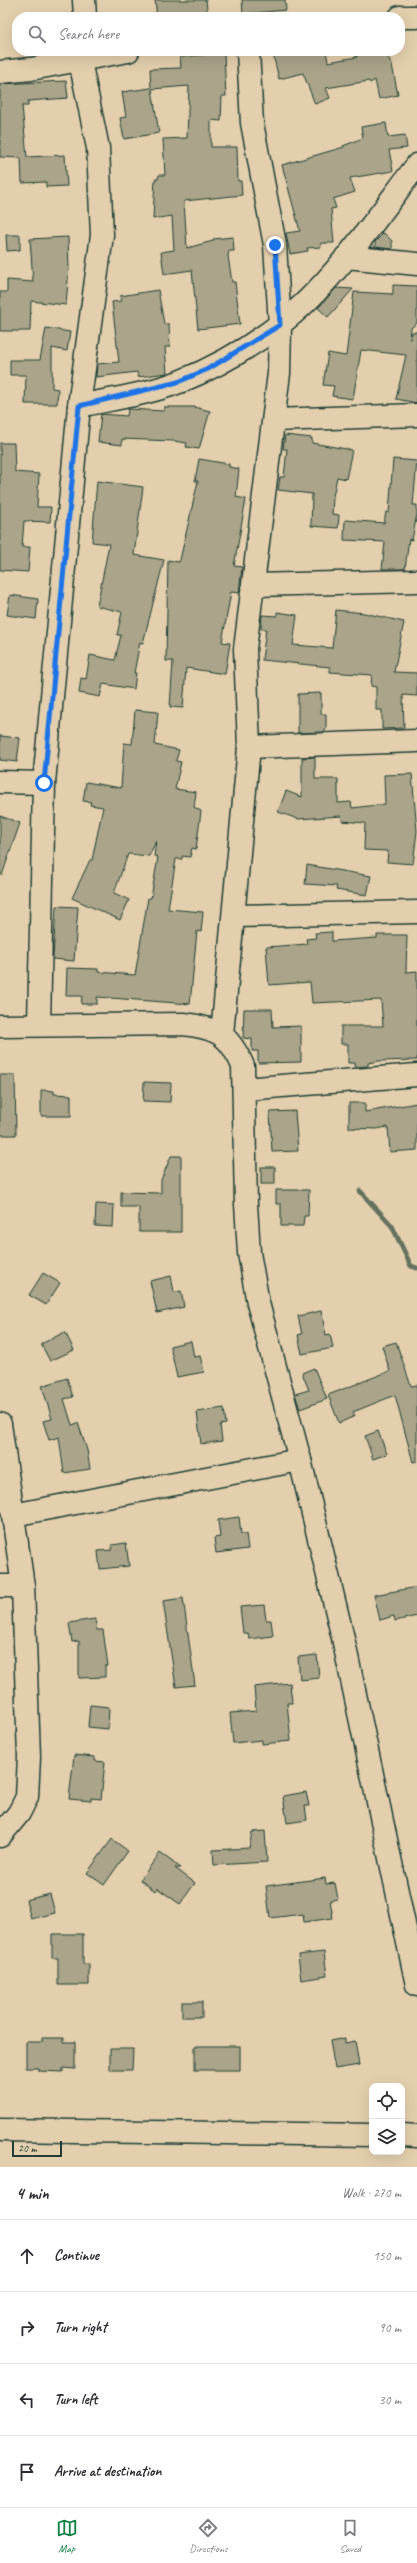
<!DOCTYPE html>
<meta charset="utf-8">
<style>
body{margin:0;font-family:Caveat,sans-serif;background:#f7f7f7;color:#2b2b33}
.controls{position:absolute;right:12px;bottom:12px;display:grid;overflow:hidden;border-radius:8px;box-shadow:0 4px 16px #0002}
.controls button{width:36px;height:36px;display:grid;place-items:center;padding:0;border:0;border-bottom:1px solid #e1e1e2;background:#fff;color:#2b2b33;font:20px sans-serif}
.scale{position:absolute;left:12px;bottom:10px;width:50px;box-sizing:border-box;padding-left:4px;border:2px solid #1f3d34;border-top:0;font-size:11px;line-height:14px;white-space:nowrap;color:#1f3d34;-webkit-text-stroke:3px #e3cfad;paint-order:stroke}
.stop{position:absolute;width:12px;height:12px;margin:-9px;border:3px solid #1a73e8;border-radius:50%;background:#fff}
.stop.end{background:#1a73e8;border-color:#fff;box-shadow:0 1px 4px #0008}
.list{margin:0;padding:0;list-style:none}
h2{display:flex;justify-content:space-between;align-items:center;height:52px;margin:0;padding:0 16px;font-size:17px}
h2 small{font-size:13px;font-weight:400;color:#7c7c81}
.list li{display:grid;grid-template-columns:26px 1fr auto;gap:12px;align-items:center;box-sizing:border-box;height:72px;padding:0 16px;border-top:1px solid #e1e1e2}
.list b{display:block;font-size:15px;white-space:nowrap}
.list em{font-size:13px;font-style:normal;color:#7c7c81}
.icon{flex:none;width:22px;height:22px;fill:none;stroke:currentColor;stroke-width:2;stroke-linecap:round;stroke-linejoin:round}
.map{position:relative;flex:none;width:417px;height:2167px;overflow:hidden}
.search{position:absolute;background:#fff;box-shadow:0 4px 16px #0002;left:12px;right:12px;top:12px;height:44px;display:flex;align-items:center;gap:10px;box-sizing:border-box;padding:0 14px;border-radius:16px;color:#7c7c81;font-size:15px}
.sheet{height:340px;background:#fff}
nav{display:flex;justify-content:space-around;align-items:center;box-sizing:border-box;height:56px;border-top:1px solid #e1e1e2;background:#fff;font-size:11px;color:#7c7c81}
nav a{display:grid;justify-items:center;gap:2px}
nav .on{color:#0b8043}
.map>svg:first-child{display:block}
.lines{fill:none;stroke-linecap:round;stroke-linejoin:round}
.stream{stroke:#65715f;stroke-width:5}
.building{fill:#aaa48a;stroke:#1f3d34}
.minor-casing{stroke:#1f3d34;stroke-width:25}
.minor{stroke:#e3cfad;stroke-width:22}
.route{stroke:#1a73e8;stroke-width:5}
</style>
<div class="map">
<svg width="417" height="2167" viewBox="0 0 417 2167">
<rect width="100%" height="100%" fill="#e3cfad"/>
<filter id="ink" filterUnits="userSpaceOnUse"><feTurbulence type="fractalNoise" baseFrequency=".025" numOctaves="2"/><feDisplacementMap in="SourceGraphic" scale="8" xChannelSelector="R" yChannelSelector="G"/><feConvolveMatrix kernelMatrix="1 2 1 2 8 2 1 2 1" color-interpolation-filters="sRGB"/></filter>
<g filter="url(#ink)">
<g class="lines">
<polyline class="stream" points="360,1191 392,1226 411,1266 417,1268"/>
</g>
<g class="building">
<polygon points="155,0 206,0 208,17 157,17"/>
<polygon points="242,0 285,0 286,10 243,14"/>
<polygon points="285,51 326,51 328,62 357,57 354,51 385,51 392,65 398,95 379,99 375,80 370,83 369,81 326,88 330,98 315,104 303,73 279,79 273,54"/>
<polygon points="224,53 226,96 222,96 221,121 211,120 211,147 237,147 238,181 241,181 242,195 184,201 187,248 213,241 213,239 233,237 234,251 229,251 228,256 232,282 235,282 240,324 198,329 192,270 164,274 161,252 174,250 172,216 153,219 155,179 158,179 159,175 165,175 163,139 187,138 189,86 152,89 159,133 124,139 120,118 126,117 122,92 151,88 150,69 181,68 180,57"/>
<polygon points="66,81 68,98 28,101 28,106 22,106 27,157 65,155 67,186 46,187 46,182 22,183 21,158 0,157 0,84"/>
<polygon points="386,123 388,137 405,135 407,148 389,150 393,171 350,178 355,192 333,199 336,208 331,209 334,243 321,243 321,247 307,248 308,251 290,254 286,233 300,231 282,165 344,147 343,146 363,138 361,127"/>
<polygon points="384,233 392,241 392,249 375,247 375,242"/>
<polygon points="6,235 20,235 20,250 7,251"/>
<polygon points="68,237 69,268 66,305 31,301 30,331 0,331 0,292 7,292 7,280 33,282 30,239"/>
<polygon points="393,285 417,286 417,323 411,328 410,340 412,332 417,332 417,403 396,399 406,355 361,350 353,399 332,396 334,386 323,385 328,353 346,356 354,292 393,294"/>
<polygon points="336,288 353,289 328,317 318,308"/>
<polygon points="158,290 164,324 169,324 170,347 165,347 167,373 138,377 137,372 96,377 97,364 119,362 112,302 121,301 120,296"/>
<polygon points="46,328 70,332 67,351 52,348 52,388 58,389 57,404 25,404 26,375 10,375 10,360 40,360"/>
<polygon points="164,407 194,407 210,411 199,449 186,447 187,443 173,441 122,439 122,445 98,442 101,414 127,416 128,409 164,411"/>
<polygon points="285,435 312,438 312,443 352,450 346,479 337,477 333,497 332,514 339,515 338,528 311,526 312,494 278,490 280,477 284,477 287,449 283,449"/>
<polygon points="0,443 14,443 15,472 39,474 37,507 51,507 50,522 24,521 22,547 30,547 28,572 0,570"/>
<polygon points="199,459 229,464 229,467 239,469 236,497 246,499 234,566 242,567 239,593 231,592 222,642 230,643 225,674 186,668 183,708 170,707 173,661 166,661 168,560 179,562 180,560 198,481 195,481"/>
<polygon points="393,459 417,461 413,505 417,505 417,514 412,540 409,539 405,569 382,569 385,542 344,540 345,520 384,523 386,512 389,513"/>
<polygon points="97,481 143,487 134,555 164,560 143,643 140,642 134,673 136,673 134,689 103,684 100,697 79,693 81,678 86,679 90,655 115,660 121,635 117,635 122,612 97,606 109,544 92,542"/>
<polygon points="10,595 38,599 36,619 7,615"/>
<polygon points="336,610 364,613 404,622 394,672 417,673 417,696 403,695 404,728 382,729 382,710 376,710 376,687 371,686 372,675 330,672 330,667 262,660 266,629 261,629 262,615 277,616 277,612 297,615 293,645 332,648"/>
<polygon points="321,693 321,714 326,714 326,729 324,732 298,733 298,694"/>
<polygon points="135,710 158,712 155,745 179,750 176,761 181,762 175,789 196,792 194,807 201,811 196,849 192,848 190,857 182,856 182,859 176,859 168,909 203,912 201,932 197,931 190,1004 97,997 97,1004 81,1004 82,996 66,996 67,968 98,969 98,972 135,975 148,898 151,898 158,857 154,856 156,841 149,856 128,854 114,893 129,900 120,920 72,898 90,860 92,860 103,807 90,805 91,802 83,801 86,782 121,788 124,743 132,744"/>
<polygon points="0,736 20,738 17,762 0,760"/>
<polygon points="315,757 315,779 338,779 338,803 351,802 352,808 385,804 384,775 412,774 417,831 413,864 387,862 388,851 364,850 365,823 342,821 341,816 298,819 278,812 286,791 302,797 302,758"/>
<polygon points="0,816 20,823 2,875 0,874"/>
<polygon points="307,865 371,876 367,895 336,890 337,886 305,884"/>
<polygon points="56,906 78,907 74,961 53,959"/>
<polygon points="332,932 332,941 377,938 377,935 407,935 406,972 417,971 417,1060 379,1061 368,1063 368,1066 355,1067 355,1063 348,1063 348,1044 341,1044 341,1026 383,1026 381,1000 312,1003 310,982 269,985 266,947 307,944 306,939 316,938 315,933"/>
<polygon points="244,1009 272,1009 273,1027 301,1026 301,1062 258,1063 258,1051 252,1051 252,1039 243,1038"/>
<polygon points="0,1075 15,1075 16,1135 0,1135"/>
<polygon points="144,1082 171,1083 170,1102 143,1101"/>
<polygon points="41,1090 54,1091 54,1094 71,1095 71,1116 41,1116"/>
<polygon points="349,1103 365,1103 365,1112 417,1103 417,1150 390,1152 388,1127 376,1129 349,1128"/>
<polygon points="295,1111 298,1151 272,1152 270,1112"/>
<polygon points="171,1156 181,1156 181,1232 139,1232 139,1207 121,1207 121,1192 161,1193 161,1180"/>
<rect x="261" y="1167" width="14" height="17"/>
<polygon points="276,1190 309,1190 308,1216 304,1216 303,1226 281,1226 281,1204 276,1204"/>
<polygon points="96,1204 114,1205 113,1227 95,1226"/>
<polygon points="43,1273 60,1283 46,1305 29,1295"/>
<polygon points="171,1276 174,1292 181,1291 184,1307 157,1313 150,1281"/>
<polygon points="321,1311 326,1335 330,1334 333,1348 302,1354 298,1335 302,1334 298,1316"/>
<polygon points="65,1332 74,1350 50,1361 41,1344"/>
<polygon points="191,1341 194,1357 200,1356 204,1372 177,1377 170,1346"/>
<polygon points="396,1342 411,1386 417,1385 417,1461 413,1462 395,1395 353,1412 355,1416 339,1423 328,1395 390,1371 382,1346"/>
<polygon points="314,1368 327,1399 300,1409 295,1394 309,1390 302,1373"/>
<polygon points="67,1378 73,1397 64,1399 72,1425 78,1423 87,1450 90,1469 64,1473 59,1437 49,1440 43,1421 52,1419 42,1386"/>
<polygon points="224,1408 226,1424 220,1425 222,1441 201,1444 197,1412"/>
<polygon points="378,1431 387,1454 373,1459 365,1436"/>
<polygon points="239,1517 241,1534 246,1534 248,1549 216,1553 214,1538 220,1537 218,1520"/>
<polygon points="126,1543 129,1566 100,1569 98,1551 112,1550 112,1545"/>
<polygon points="417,1587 417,1616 395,1621 394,1616 380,1620 374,1595"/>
<polygon points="183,1598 195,1685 176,1687 163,1601"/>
<polygon points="264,1605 266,1620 271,1620 273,1636 249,1639 248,1633 243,1633 240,1607"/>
<polygon points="95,1619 97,1630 103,1630 108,1666 105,1666 105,1677 79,1678 79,1641 72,1642 69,1623"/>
<polygon points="317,1655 319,1678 300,1680 298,1657"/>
<polygon points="290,1683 292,1703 287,1703 291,1741 262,1744 262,1740 233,1743 230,1713 256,1711 254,1687"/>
<polygon points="90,1705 109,1707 108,1729 88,1727"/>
<polygon points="74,1755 95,1757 95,1761 105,1762 101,1799 91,1798 91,1801 69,1799"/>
<polygon points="306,1792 309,1806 305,1806 307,1820 287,1823 283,1796"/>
<polygon points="265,1831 267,1862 214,1865 213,1850 249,1848 252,1832"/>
<polygon points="112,1839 128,1851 104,1885 87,1873"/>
<polygon points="160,1853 181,1868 175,1868 195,1883 180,1904 157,1888 155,1891 140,1880"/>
<polygon points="325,1878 326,1884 335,1883 338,1899 330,1900 333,1918 304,1922 303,1914 270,1918 266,1886"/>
<polygon points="50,1894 55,1913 31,1919 26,1900"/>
<polygon points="52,1934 83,1934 83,1964 89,1964 89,1985 58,1985 58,1958 52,1958"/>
<polygon points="324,1952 327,1976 301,1980 298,1955"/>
<rect x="182" y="2002" width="20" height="15"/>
<polygon points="42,2038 64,2038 64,2042 75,2042 75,2069 63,2068 63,2072 38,2071 38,2068 26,2068 26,2042 42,2042"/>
<polygon points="345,2038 345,2043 355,2041 359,2065 335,2069 330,2041"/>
<rect x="195" y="2046" width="45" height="24"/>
<polygon points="110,2049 133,2049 132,2070 110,2070"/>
</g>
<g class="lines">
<defs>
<g id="minor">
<polyline points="84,0 85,17"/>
<polyline points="400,17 417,17"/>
<polyline points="0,72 31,69 128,51"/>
<polyline points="346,257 417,264"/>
<path d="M79,406C112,399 148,394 179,382C214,368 249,348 279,325C330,287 378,216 417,165"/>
<polyline points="274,420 417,415"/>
<polyline points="254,585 417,581"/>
<polyline points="249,747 417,741"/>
<polyline points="0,782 44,783"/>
<polyline points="234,916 417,912"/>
<polyline points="39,1025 44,783 79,406 102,235 98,148 80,61"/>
<path d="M0,1026L184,1024C217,1028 229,1034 243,1066L246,1204L249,1253L258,1303L300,1460L343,1638L417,1985"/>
<polyline points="222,1034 249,747 245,649 279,373 280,325 275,245 252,123 248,51"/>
<polyline points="244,1089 417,1075"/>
<polyline points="0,1424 23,1586 29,1757 27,1797 19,1813 0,1836"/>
<polyline points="13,1515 300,1460"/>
<polyline points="0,1586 23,1586"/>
<polyline points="0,2130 372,2135"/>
<polyline points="402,2135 417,2136"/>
</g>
</defs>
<use href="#minor" class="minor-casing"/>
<use href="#minor" class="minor"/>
</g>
</g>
<g class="lines" filter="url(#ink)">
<polyline class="route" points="44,783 79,406 178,382 208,369 280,325 275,245"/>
</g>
</svg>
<div class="controls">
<button><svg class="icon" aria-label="locate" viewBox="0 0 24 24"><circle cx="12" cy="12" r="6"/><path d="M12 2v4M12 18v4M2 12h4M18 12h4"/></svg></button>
<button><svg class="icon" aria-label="layers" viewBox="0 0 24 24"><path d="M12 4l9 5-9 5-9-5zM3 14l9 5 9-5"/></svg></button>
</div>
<div class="scale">20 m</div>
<div class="stop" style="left:44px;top:783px"></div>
<div class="stop end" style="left:275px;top:245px"></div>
<div class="search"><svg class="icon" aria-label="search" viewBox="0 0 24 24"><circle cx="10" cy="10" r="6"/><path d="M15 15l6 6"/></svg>Search here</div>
</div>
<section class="sheet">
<h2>4 min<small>Walk · 270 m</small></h2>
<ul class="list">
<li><svg class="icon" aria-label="ahead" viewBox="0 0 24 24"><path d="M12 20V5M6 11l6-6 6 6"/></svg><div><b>Continue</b></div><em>150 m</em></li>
<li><svg class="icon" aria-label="right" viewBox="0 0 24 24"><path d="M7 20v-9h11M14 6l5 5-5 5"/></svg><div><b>Turn right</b></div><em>90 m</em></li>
<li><svg class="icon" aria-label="left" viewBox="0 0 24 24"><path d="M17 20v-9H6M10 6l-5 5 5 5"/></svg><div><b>Turn left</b></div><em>30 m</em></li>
<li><svg class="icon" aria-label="arrive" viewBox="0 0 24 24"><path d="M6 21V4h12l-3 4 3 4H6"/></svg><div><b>Arrive at destination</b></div></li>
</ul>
</section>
<nav>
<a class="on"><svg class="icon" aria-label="map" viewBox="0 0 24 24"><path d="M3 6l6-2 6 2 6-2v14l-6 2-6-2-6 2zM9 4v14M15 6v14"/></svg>Map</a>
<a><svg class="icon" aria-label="directions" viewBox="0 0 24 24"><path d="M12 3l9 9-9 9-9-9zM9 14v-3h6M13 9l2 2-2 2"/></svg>Directions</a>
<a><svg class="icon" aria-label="saved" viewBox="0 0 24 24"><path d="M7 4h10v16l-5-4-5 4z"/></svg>Saved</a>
</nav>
